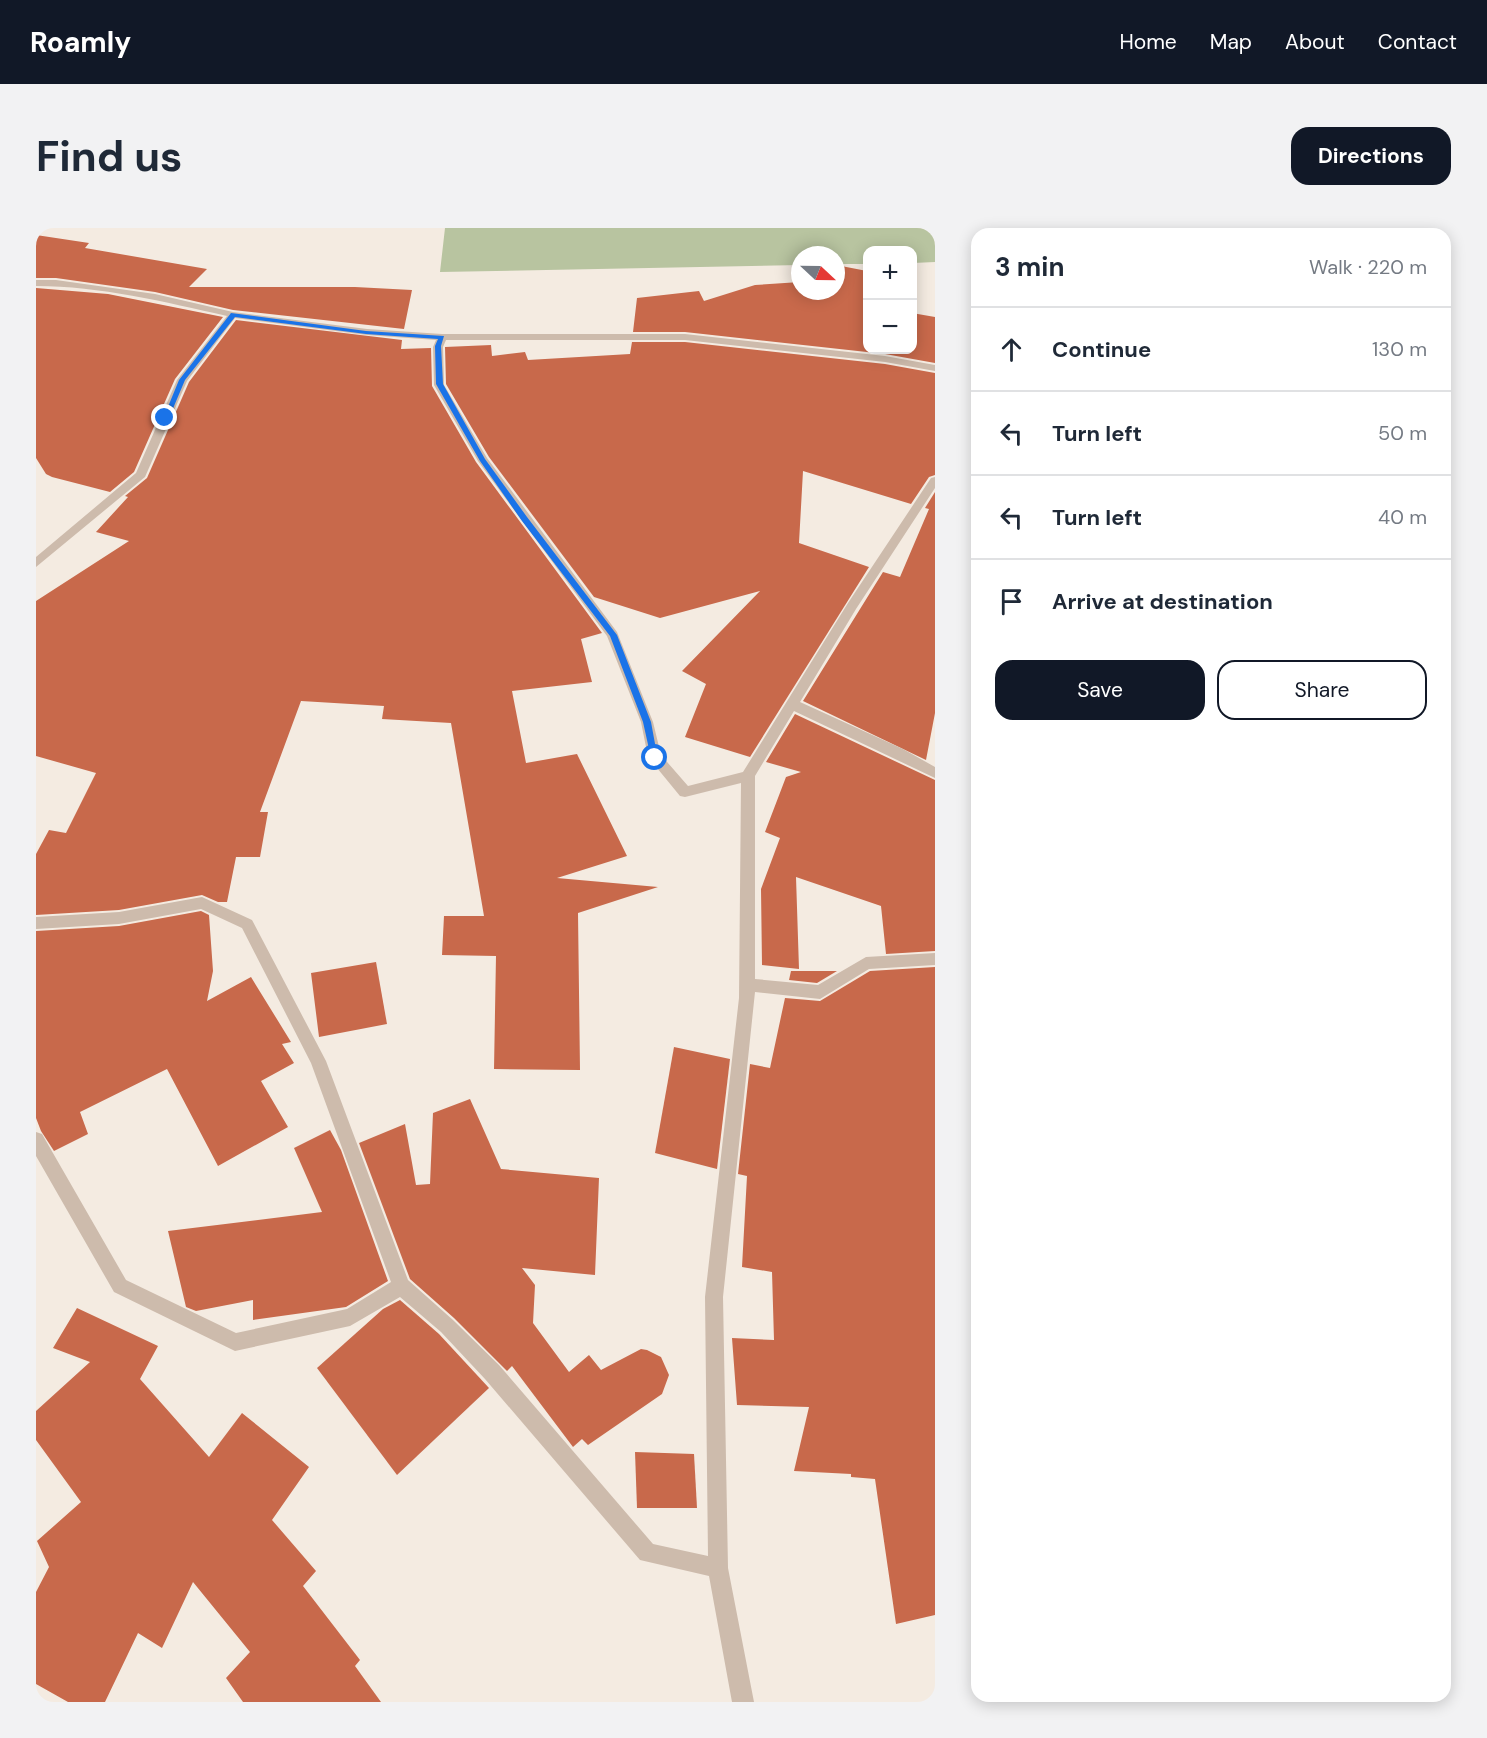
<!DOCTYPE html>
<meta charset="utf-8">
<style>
body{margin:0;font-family:"DM Sans",sans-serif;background:#f2f2f3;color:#1f2937}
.controls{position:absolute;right:18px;top:18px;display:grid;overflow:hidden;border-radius:12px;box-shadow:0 3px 15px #0003}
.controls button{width:54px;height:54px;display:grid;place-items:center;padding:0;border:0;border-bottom:2px solid #e0e1e3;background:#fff;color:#1f2937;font:30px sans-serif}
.compass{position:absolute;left:755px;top:18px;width:54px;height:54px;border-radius:50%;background:#fff;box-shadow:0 3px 15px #0003;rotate:112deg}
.stop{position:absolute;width:18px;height:18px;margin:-14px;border:4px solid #1a73e8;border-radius:50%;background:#fff}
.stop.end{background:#1a73e8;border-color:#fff;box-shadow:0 2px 6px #0008}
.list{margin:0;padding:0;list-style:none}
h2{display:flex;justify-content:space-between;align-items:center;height:78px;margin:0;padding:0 24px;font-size:26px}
h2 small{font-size:20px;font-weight:400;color:#747a83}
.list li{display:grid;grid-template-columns:39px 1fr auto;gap:18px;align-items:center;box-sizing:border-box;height:84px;padding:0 24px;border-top:2px solid #e0e1e3}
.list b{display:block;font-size:22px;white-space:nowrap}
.list em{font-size:20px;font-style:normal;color:#747a83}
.actions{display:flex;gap:12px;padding:18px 24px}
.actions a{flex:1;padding:14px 0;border:2px solid #111827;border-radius:18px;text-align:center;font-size:21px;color:#111827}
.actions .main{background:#111827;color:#fff}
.icon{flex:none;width:33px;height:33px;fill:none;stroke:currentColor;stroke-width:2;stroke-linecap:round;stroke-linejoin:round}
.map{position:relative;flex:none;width:899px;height:1474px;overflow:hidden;border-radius:18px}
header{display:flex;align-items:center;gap:36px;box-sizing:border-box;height:84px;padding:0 30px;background:#111827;color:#fff}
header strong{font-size:28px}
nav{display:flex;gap:33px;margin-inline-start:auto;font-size:21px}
.intro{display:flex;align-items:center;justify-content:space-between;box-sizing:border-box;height:144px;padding:0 36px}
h1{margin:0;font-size:42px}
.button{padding:15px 27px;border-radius:18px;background:#111827;color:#fff;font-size:21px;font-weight:700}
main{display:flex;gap:36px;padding:0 36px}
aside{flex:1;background:#fff;border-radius:18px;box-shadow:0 3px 15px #0003}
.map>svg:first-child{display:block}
.green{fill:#b8c4a0}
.building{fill:#c8694b}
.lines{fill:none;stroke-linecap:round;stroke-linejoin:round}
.minor{fill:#cdbbac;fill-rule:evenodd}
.route{fill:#1a73e8}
</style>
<header>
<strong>Roamly</strong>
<nav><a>Home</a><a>Map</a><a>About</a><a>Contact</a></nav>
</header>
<div class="intro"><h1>Find us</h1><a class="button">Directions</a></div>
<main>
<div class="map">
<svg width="899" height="1474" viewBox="0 0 899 1474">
<rect width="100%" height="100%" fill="#f4ebe1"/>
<polygon class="green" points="409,0 899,0 899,34 877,35 876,22 832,22 831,36 800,36 800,27 764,27 764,37 404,44"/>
<g class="building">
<polygon points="0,7 53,15 49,20 171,41 153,59 319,59 376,62 368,101 197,82 119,64 20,50 0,50"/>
<polygon points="800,37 831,43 831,122 876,122 876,85 899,89 899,135 849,126 649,104 597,104 601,70 663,63 668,73 719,57 764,54 764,63 800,63"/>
<polygon points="0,60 72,66 187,89 139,151 98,244 74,264 16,249 10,246 0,230"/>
<polygon points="200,92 366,112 365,121 395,120 396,158 440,234 566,405 545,411 556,454 476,463 490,535 541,526 591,628 521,650 622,659 542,685 544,842 458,841 460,728 406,727 408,688 448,688 415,495 346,491 348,478 265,473 224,584 232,584 224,629 200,629 191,674 182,674 166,667 83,682 0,687 0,626 13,602 30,605 60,545 0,528 0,373 93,313 60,304 92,269 89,268 111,250 153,154"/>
<polygon points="596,114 649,114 849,136 899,145 899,247 893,249 875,276 767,243 763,315 833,339 714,529 649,509 670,456 646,443 724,363 624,390 558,369 453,229 410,156 409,119 455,117 456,128 489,124 492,132 594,126"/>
<polygon points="899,264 899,485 890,532 767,473 847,344 864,349 893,281 889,280"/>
<polygon points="759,486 899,552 899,723 850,726 845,678 760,649 763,741 726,737 725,661 744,610 729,604 750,549 765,544 730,534"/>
<polygon points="165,683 173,687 177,743 171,773 215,749 255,814 246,816 258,835 225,853 252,899 182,938 131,841 44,884 52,906 18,923 5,903 0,890 0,703 83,698"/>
<polygon points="340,734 351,796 283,809 275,745"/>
<polygon points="899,739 899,1387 860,1396 839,1251 815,1249 815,1246 758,1243 773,1179 701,1177 696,1110 738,1112 736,1044 706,1039 711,948 702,946 714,836 734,840 749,770 784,773 834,743"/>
<polygon points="755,743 801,743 781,755 753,752"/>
<polygon points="638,819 694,831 681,941 619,925"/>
<polygon points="434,871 465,941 563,950 559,1047 486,1040 499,1057 497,1095 533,1144 553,1127 565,1142 605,1121 611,1122 625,1129 633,1147 626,1166 552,1217 546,1211 537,1219 476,1138 471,1143 418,1090 374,1051 323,915 369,896 380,957 394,956 397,885"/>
<polygon points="294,902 305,922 352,1053 310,1079 217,1092 217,1072 160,1083 150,1079 132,1003 286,984 258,920"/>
<polygon points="364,1072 403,1106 453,1160 361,1247 281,1140 347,1081"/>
<polygon points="41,1080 122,1118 104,1151 173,1229 206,1185 273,1239 236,1292 280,1343 267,1358 324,1432 319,1438 345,1474 207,1474 190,1450 214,1424 157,1354 126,1420 102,1405 69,1474 32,1474 0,1456 0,1364 13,1339 1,1313 45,1274 0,1212 0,1183 54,1134 17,1120"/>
<polygon points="599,1224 658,1226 661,1280 601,1280"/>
</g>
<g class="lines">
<path class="minor" d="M0,52H20L119,66L197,84L331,101L406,106H649L849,128L899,137V143L849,134L649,112H410L407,119L408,157L451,230L581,404L617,494L625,527L652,558L707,544L812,375L895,250L899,249V260L820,381L764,474L867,521L899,539V550L758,483L719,548V751L782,757L830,729L899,725V737L833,741L784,771L719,764L687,1069L692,1340L718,1474H696L673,1348L604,1332L449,1151L405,1104L364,1069L314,1098L199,1123L78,1064L0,928V904L6,906L90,1052L200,1105L311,1081L355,1054L275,835L206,700L165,681L83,696L0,701V689L83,684L166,669L216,692L290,833L372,1052L417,1092L463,1137L617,1316L672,1328L669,1069L703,770L705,555L649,569L644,568L612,529L605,494L571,408L442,233L398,157L397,119L400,112L331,107L199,90L151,153L109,249L0,339V329L100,245L141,152L191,88C129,74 64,58 0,58Z"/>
</g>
<polygon class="route" points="195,85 330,103 408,108 405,118 407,156 449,231 491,289 581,407 615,494 622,532 619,533 615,530 607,494 574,408 486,293 444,233 400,156 399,118 402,111 330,106 199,89 149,152 133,190 127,191 143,152"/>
</svg>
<div class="controls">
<button>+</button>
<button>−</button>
</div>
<svg class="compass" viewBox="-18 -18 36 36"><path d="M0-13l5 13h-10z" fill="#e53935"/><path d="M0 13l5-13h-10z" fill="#747a83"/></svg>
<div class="stop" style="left:619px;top:530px"></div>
<div class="stop end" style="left:129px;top:190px"></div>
</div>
<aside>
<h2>3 min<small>Walk · 220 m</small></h2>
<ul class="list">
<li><svg class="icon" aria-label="ahead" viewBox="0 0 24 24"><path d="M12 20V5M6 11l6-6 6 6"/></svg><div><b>Continue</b></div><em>130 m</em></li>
<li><svg class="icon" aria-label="left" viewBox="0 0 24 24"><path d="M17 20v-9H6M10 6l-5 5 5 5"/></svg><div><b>Turn left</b></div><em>50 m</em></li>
<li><svg class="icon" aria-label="left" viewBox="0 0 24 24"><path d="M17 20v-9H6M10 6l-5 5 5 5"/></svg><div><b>Turn left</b></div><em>40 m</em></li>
<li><svg class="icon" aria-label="arrive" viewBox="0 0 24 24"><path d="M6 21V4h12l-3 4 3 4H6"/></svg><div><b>Arrive at destination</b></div></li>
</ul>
<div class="actions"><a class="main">Save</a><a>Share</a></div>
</aside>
</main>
